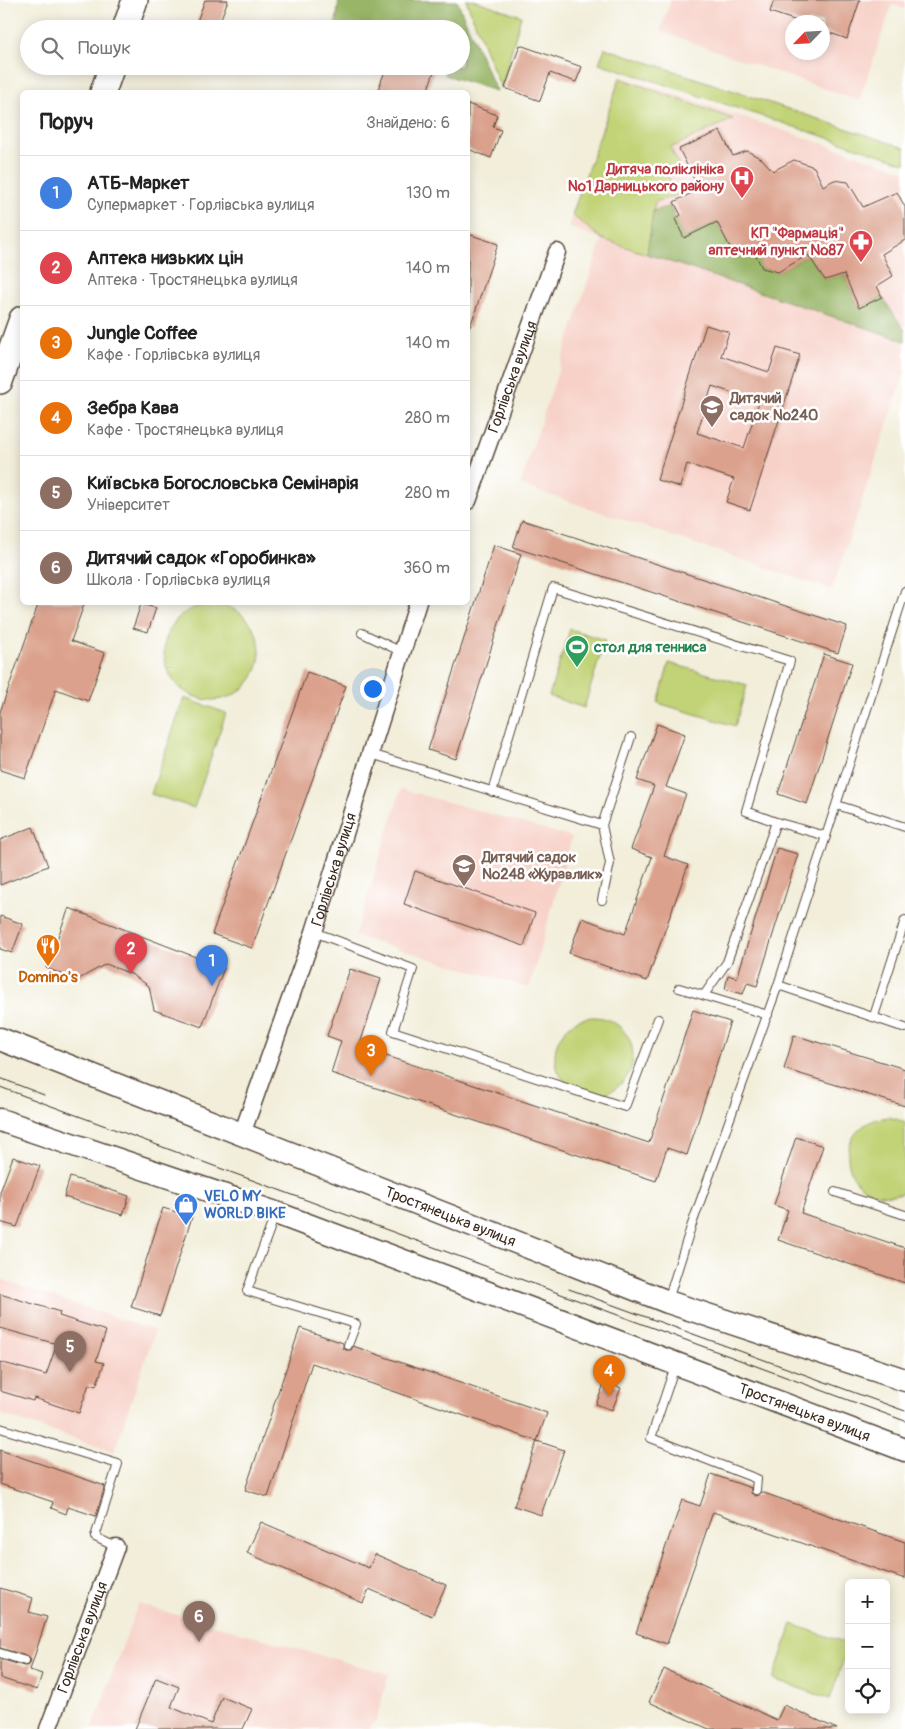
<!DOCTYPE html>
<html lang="uk">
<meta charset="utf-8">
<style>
body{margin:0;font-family:Pangolin,sans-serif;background:#f2f2f2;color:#222}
.controls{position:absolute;right:15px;bottom:15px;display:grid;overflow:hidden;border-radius:8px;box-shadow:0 2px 12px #0003}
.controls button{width:45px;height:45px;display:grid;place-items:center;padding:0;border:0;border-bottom:1px solid #e0e0e0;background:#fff;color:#222;font:25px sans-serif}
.compass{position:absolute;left:785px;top:15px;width:45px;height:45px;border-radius:50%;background:#fff;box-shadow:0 2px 12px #0003;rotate:245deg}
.you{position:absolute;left:372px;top:688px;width:18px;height:18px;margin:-12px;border:4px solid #fff;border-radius:50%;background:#1a73e8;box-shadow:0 0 0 8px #1a73e833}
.badge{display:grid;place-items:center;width:32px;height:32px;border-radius:50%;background:#0b8043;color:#fff;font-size:16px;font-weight:700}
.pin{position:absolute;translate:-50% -41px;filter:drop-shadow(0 1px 2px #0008)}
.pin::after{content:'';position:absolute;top:26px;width:18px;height:15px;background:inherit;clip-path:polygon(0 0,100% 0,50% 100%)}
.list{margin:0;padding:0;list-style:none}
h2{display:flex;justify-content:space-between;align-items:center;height:65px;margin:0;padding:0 20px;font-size:21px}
h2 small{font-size:16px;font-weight:400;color:#767676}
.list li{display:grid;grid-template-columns:32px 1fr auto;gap:15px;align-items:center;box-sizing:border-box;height:75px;padding:0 20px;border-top:1px solid #e0e0e0}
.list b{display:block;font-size:19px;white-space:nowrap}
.list p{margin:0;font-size:16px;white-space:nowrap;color:#767676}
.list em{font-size:16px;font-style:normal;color:#767676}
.icon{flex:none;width:28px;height:28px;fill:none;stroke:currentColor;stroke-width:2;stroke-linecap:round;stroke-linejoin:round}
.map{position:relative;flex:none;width:905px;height:1729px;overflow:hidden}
.search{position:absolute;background:#fff;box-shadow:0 2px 12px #0003;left:20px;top:20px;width:450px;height:55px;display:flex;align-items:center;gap:12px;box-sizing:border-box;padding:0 18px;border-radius:28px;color:#767676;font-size:19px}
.panel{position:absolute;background:#fff;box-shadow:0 2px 12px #0003;left:20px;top:90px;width:450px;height:515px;border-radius:8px}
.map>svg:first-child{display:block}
.built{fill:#f7d1c8;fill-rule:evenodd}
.green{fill:#c1d376;stroke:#7e7e4a}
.forest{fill:#98b567;stroke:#6a7042}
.building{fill:#dba18c;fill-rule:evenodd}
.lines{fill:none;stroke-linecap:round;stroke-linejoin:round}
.service-casing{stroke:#56473a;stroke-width:10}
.minor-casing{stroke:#56473a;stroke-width:19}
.secondary-casing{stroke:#56473a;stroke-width:25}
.primary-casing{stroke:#56473a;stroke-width:28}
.service{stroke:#fff;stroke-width:8}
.minor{stroke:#fff;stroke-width:16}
.secondary{stroke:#fff;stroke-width:22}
.primary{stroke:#fff;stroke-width:25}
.tram{stroke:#3b2a1e;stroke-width:1}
.labels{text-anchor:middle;stroke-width:5;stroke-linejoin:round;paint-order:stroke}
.health-label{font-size:15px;font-weight:bold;fill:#be3a42;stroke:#fff;text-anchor:end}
.street-label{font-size:15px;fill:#3b2a1e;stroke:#fff}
.education-label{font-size:15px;font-weight:bold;fill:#785e54;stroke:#fff;text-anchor:start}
.leisure-label{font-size:15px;font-weight:bold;fill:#27864d;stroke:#fff;text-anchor:start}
.food-label{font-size:15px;font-weight:bold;fill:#c56008;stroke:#fff}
.shop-label{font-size:15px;font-weight:bold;fill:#366cbe;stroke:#fff;text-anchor:start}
</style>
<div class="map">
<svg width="905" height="1729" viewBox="0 0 905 1729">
<rect width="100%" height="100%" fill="#fff"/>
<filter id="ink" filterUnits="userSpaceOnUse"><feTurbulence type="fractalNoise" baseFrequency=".02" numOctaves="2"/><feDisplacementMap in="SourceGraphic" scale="10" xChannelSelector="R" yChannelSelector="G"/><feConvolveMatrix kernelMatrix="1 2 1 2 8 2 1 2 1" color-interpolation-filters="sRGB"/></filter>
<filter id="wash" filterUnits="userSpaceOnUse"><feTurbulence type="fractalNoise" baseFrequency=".0096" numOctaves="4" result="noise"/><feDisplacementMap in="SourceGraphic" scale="20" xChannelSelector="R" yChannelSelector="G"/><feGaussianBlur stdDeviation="1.12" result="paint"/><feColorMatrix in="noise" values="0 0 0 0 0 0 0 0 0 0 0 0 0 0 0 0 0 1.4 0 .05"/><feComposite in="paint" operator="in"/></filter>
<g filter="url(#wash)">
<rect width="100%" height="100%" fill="#f2eeda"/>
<g class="built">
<path d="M671,0H905V9L892,5L859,101L660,31ZM792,22H822V52H792Z"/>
<polygon points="619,76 905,171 905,371 832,590 520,485 602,239 569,227"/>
<polygon points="401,789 572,837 529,988 355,936"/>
<polygon points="0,1279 155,1331 114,1452 0,1414"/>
<polygon points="138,1604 389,1674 376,1721 369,1729 92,1729"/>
</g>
<g class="green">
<polygon points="466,0 474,0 521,16 501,89"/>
<polygon points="605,48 905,148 905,163 599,63"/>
<polygon points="620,78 733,119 670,148 679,164 665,171 678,195 655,202 647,254 602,239 572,215"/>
<circle cx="212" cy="652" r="48"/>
<polygon points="570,629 605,640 584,708 549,696"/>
<polygon points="669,663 747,685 735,726 658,703"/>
<polygon points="184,698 226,713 194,808 151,794"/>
<circle cx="594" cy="1056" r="39"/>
<path d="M889,1117L905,1122V1192C844,1214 822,1124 889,1117Z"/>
<polygon points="792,1624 849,1644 830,1699 773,1679"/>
</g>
<g class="forest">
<polygon points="339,0 457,1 496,91 445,75 447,66 461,66 461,29 414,29 394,22 392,29 335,29"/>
<polygon points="670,206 684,238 717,222 734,254 752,247 762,268 778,272 808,255 825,280 844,274 859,308 882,297 905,331 905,341 647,254 653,211"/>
</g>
<g id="blocks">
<g class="building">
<polygon points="205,0 228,0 217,29 194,29"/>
<polygon points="774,0 860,0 847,39 822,30 822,22 800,22 770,12"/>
<polygon points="520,45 582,67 576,82 550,73 540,101 505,88"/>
<polygon points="387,66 436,66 427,92 377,92"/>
<polygon points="468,104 497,115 493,127 501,130 491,158 468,149"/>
<polygon points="720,131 733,156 747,151 762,159 773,171 794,160 814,167 823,186 834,180 848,182 863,207 897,192 905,207 905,240 882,254 893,276 877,286 882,297 859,308 844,274 825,280 808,255 778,272 762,268 752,247 734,255 717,222 684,238 675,219 681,215 674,202 699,189 679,149"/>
<polygon points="468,234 498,244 470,327 468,327"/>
<path d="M706,325L729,332L721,356L769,372L777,348L800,355L750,510L726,502L734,479L687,464L680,487L657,480ZM712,386L759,402L744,448L697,433Z"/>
<polygon points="522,520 847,626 838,653 513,547"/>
<polygon points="494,545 521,554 456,759 428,750"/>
<polygon points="39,602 85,602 71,641 105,653 88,701 56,689 25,778 0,770 0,712"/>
<polygon points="141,604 156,608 148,632 133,628"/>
<polygon points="824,654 852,663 807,804 778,794"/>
<polygon points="307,672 346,686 252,948 212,934"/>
<polygon points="657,724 685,734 666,787 686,794 664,856 688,865 647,981 569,953 582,918 625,934 652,857 631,849 654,786 637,780"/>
<polygon points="33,827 48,866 0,885 0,840"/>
<polygon points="777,848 798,854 757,986 747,983 743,994 725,989 728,975 737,978"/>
<polygon points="415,871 535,913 524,946 404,904"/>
<polygon points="69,908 224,968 202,1027 154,1010 149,986 131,974 106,964 77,980 46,968"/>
<polygon points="0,916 23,924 12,953 0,949"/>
<polygon points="350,969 381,979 359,1047 649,1143 693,1010 730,1022 687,1155 667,1148 656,1181 331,1073 341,1041 327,1036"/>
<polygon points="794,1035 905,1069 905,1106 784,1069"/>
<polygon points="796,1137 823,1146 801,1213 905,1248 905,1283 778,1240 788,1210 774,1205"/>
<polygon points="13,1157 40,1166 17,1227 0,1222 0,1192"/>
<polygon points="70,1177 129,1196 123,1215 64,1197"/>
<polygon points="163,1208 192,1217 160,1316 131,1307"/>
<polygon points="0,1294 60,1312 59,1316 106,1331 96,1361 104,1363 100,1375 96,1386 89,1384 79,1413 34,1398 33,1401 0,1391 0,1362 46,1375 57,1344 0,1328"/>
<polygon points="300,1328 343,1343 343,1348 346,1350 351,1350 353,1346 547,1413 537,1441 312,1363 268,1497 245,1490"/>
<polygon points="605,1382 621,1388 612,1410 596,1404"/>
<polygon points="537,1441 564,1450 541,1515 514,1506"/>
<polygon points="0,1450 105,1486 96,1516 68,1507 66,1514 51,1508 53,1502 0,1484"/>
<polygon points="711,1474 751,1488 751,1493 755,1496 759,1495 761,1492 905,1542 905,1579 713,1512 667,1644 636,1633 682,1500 700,1506"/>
<polygon points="261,1522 369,1568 375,1554 446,1585 432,1616 369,1589 363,1603 247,1553"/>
<polygon points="0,1588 33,1598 29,1612 47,1617 30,1670 42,1674 37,1690 0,1678 0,1659 24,1666 29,1665 31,1660 27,1656 0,1648"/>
<polygon points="664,1669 777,1720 784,1705 837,1729 709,1729 649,1702"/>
<polygon points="156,1678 179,1687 171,1707 211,1724 222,1697 252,1709 243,1729 135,1729"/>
</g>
</g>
</g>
<g filter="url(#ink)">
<use href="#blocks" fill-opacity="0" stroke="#56473a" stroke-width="1"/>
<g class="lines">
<defs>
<g id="service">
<polyline points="362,633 402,652"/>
<polyline points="371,754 602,825"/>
<polyline points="492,792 553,588 790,661 746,811 776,822 826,836"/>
<polyline points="837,805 905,827"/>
<polyline points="602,900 610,863 602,825 631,737"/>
<polyline points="314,932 413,969 393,1031 625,1107 658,1019"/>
<polyline points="778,985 905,1028"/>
<polyline points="679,988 768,1015"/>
<polyline points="704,995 727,962 776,822"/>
<polyline points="874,1016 905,920"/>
<polyline points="835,1192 905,1215"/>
<polyline points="275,1215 247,1291 356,1324 348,1345"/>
<polyline points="668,1300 691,1227 778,985 905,591"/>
<polyline points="675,1366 651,1438 757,1479 756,1490"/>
<polyline points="0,1428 118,1464 95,1537 116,1547"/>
<polyline points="0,1653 25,1661"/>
</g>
<g id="minor">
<path id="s1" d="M468,501L557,252"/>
<path id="s2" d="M242,1134L314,932L418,602"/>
<path id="s3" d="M48,1729L116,1547"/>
</g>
<g id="secondary">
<path id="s4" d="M0,1039L668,1302L905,1380"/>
<path id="s5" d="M0,1120L276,1213L905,1450"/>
</g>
<g id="primary">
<polyline points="125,29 135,0"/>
<polyline points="103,92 112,66"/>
<polyline points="0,381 22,319"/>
</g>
</defs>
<use href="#service" class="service-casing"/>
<use href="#minor" class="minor-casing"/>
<use href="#secondary" class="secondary-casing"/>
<use href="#primary" class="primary-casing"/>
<use href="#service" class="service"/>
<use href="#minor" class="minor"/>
<use href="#secondary" class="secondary"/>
<use href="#primary" class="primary"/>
<g class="tram">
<polyline points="0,1078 44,1095"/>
<polyline points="0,1087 905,1421"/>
<polyline points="569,1289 905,1411"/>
</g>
</g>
</g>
<defs>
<symbol id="hospital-pin" viewBox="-11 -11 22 30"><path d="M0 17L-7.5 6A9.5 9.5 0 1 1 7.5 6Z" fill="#e0444e" stroke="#fff"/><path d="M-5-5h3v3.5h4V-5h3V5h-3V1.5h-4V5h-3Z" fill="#fff"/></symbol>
<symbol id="pharmacy-pin" viewBox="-11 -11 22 30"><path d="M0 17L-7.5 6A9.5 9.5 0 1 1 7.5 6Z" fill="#e0444e" stroke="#fff"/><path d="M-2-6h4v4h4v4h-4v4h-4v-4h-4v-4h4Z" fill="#fff"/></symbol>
<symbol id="school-pin" viewBox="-11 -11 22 30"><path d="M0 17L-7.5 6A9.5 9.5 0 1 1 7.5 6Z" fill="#8d6e63" stroke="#fff"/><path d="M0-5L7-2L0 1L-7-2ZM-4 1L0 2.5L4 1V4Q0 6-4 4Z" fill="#fff"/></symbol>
<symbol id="stadium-pin" viewBox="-11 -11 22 30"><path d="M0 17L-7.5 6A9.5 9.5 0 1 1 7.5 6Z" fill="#2e9e5b" stroke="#fff"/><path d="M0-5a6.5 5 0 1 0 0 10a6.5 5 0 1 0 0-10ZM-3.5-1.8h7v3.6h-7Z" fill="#fff"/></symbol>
<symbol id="restaurant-pin" viewBox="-11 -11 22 30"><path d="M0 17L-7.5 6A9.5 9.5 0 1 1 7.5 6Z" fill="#e8710a" stroke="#fff"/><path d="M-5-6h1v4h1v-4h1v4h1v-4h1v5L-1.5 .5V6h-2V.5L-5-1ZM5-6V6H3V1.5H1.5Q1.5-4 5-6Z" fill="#fff"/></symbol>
<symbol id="shop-pin" viewBox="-11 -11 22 30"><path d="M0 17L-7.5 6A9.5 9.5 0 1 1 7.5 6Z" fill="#3f7fe0" stroke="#fff"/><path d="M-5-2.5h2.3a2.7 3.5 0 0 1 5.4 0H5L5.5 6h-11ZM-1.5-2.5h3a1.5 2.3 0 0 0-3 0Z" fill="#fff"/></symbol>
</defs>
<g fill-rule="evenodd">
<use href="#hospital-pin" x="728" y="164" width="28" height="38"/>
<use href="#pharmacy-pin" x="847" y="228" width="28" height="38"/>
<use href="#school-pin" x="698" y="393" width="28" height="38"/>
<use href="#stadium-pin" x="563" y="633" width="28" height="38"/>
<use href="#school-pin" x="450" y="852" width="28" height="38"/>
<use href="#restaurant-pin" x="34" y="932" width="28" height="38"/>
<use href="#shop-pin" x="172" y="1191" width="28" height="38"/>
</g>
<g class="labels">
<g class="health-label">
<text x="724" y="174">Дитяча поліклініка<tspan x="724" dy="17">№1 Дарницького району</tspan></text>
<text x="844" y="238">КП "Фармація"<tspan x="844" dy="17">аптечний пункт №87</tspan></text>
</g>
<g class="street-label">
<text dy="5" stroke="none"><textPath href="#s1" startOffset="132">Горлівська вулиця</textPath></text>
<text dy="5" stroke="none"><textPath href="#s2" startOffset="280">Горлівська вулиця</textPath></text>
<text dy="5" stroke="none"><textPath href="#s4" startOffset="484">Тростянецька вулиця</textPath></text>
<text dy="5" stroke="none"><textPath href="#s5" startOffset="856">Тростянецька вулиця</textPath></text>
<text dy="5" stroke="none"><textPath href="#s3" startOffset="98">Горлівська вулиця</textPath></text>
</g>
<g class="education-label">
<text x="730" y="403">Дитячий<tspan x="730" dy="17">садок №240</tspan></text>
<text x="482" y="862">Дитячий садок<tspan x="482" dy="17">№248 «Журавлик»</tspan></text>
</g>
<g class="leisure-label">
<text x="594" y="652">стол для тенниса</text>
</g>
<g class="food-label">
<text x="48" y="982">Domino's</text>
</g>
<g class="shop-label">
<text x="204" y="1201">VELO MY<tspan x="204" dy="17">WORLD BIKE</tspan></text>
</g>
</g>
</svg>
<div class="controls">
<button>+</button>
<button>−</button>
<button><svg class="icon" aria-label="locate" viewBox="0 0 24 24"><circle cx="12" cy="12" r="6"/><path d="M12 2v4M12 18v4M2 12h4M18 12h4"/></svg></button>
</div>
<svg class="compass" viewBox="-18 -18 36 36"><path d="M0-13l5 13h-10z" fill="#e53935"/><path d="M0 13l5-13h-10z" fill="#767676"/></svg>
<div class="you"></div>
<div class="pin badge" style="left:212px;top:986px;background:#3f7fe0">1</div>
<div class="pin badge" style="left:131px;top:974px;background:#e0444e">2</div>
<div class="pin badge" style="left:371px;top:1076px;background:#e8710a">3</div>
<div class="pin badge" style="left:609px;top:1396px;background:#e8710a">4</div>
<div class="pin badge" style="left:70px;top:1372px;background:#8d6e63">5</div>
<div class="pin badge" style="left:199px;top:1642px;background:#8d6e63">6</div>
<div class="search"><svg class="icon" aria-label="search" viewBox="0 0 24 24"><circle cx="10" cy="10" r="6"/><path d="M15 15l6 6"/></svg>Пошук</div>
<section class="panel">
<h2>Поруч<small>Знайдено: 6</small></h2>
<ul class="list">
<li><span class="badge" style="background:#3f7fe0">1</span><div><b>АТБ-Маркет</b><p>Супермаркет · Горлівська вулиця</p></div><em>130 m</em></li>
<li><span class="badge" style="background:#e0444e">2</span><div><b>Аптека низьких цін</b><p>Аптека · Тростянецька вулиця</p></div><em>140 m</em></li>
<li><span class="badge" style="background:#e8710a">3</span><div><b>Jungle Coffee</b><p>Кафе · Горлівська вулиця</p></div><em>140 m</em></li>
<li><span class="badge" style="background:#e8710a">4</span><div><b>Зебра Кава</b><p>Кафе · Тростянецька вулиця</p></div><em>280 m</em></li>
<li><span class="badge" style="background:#8d6e63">5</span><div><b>Київська Богословська Семінарія</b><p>Університет</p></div><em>280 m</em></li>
<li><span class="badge" style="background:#8d6e63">6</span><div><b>Дитячий садок «Горобинка»</b><p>Школа · Горлівська вулиця</p></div><em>360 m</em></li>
</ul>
</section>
</div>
